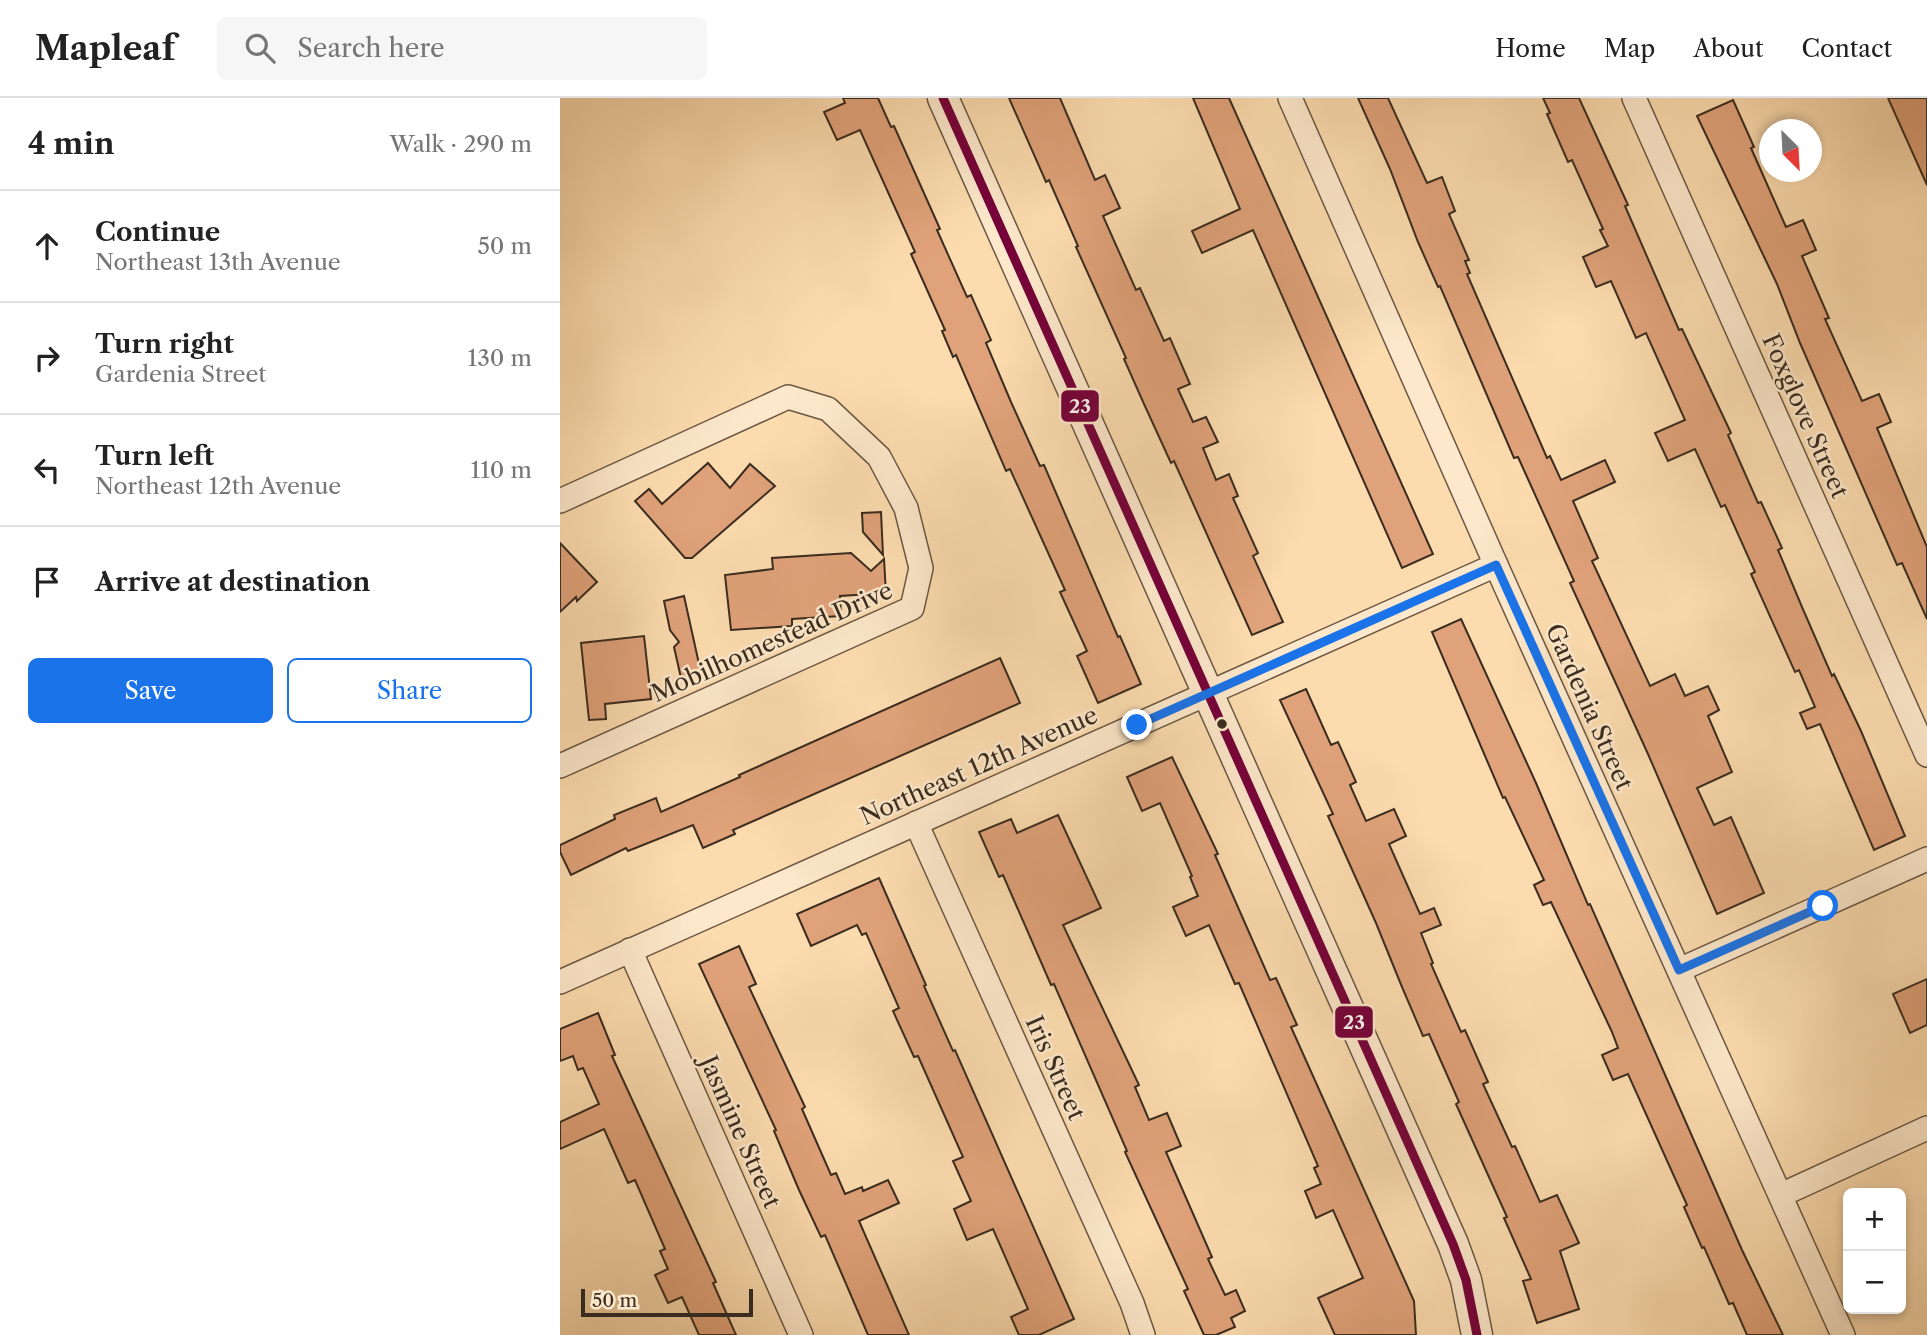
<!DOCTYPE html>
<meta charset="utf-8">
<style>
body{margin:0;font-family:"Libre Caslon Text",serif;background:#f6f6f6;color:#222}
.controls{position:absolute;right:21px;bottom:21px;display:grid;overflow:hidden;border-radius:10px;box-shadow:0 4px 10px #0003}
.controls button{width:63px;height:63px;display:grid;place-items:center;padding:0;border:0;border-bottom:2px solid #e0e0e0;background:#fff;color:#222;font:35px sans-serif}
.compass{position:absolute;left:1199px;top:21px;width:63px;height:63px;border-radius:50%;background:#fff;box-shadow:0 4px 10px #0003;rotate:156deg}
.scale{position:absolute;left:21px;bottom:18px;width:172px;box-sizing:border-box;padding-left:7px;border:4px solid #3a2c1f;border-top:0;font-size:19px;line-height:24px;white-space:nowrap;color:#3a2c1f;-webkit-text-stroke:5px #fde8cb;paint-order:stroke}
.stop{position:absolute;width:21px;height:21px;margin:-16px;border:5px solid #1a73e8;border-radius:50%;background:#fff}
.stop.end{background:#1a73e8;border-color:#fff;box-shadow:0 2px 7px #0008}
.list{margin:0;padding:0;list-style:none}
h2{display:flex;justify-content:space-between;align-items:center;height:91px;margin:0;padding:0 28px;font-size:30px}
h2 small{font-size:23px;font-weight:400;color:#767676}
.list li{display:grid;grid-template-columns:46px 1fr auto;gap:21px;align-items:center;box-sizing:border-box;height:112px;padding:0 28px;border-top:2px solid #e0e0e0}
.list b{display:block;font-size:26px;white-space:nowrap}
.list p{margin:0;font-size:23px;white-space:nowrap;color:#767676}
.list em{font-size:23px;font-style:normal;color:#767676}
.actions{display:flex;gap:14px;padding:21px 28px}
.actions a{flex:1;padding:16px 0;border:2px solid #1a73e8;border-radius:10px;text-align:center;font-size:24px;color:#1a73e8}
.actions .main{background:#1a73e8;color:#fff}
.icon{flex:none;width:38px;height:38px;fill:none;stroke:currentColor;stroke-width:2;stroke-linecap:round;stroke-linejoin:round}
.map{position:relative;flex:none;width:1367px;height:1237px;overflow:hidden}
header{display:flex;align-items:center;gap:42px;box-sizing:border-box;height:98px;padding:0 35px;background:#fff;border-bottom:2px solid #e0e0e0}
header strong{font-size:33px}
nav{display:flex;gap:38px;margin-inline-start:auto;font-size:24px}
.search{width:490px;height:63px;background:#f6f6f6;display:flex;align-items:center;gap:18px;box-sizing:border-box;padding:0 24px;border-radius:10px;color:#767676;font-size:26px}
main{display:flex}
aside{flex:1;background:#fff}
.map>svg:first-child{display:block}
.building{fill:#e0a27a;stroke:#3a2c1f;stroke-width:2}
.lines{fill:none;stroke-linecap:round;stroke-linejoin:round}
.minor-casing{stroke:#6a5843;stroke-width:26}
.tertiary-casing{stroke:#6a5843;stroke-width:33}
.minor{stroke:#fde8cb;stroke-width:23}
.tertiary{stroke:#fde8cb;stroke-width:30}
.bus-1-casing{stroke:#fde8cb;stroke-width:14}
.bus-1{stroke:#750039;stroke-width:9}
.route{stroke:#1a73e8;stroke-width:9}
.bus-dot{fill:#3a2c1f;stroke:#fde8cb;stroke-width:2.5}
.labels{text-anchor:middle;stroke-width:5;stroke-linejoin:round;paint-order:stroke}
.street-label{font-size:24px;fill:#3a2c1f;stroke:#fde8cb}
.line-badge{stroke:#fde8cb;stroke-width:2.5}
.badge-label{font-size:19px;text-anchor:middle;font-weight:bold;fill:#fff}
</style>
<header>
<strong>Mapleaf</strong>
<div class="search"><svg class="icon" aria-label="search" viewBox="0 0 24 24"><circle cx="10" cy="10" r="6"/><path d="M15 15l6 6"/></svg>Search here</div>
<nav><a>Home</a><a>Map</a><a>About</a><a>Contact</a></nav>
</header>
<main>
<aside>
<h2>4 min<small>Walk · 290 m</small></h2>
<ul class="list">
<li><svg class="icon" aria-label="ahead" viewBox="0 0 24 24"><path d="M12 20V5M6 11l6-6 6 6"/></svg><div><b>Continue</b><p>Northeast 13th Avenue</p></div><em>50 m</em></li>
<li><svg class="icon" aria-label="right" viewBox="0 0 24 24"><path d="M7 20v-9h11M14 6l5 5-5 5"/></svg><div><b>Turn right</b><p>Gardenia Street</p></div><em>130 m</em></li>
<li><svg class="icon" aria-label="left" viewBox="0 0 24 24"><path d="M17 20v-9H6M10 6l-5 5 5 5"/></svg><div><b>Turn left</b><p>Northeast 12th Avenue</p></div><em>110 m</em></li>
<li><svg class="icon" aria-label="arrive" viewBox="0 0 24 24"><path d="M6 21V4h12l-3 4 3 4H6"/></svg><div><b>Arrive at destination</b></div></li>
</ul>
<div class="actions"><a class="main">Save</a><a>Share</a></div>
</aside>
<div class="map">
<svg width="1367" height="1237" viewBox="0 0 1367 1237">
<rect width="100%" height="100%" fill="#fcdcaf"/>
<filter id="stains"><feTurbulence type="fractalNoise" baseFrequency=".00286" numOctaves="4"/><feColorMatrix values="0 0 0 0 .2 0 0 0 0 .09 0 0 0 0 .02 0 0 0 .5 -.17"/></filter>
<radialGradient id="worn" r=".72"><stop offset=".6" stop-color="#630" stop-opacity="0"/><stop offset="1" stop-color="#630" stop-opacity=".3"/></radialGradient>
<g class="building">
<polygon points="283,0 318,0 331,29 334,28 380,131 377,132 407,199 411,197 431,242 426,245 451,304 480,368 484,367 558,539 560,538 581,586 538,605 517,558 527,553 500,494 505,492 450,371 446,373 396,257 393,259 382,233 385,232 351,156 355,154 300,32 277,42 264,14 285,5"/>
<polygon points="449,0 500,0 535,82 545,77 560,110 543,118 576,192 580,190 604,243 610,240 630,286 618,291 633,324 646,319 658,344 643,350 656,382 669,376 678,398 673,400 698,455 693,458 723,524 692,537 614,363 611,365 584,306 564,261 566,260 516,149 518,148 489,82 486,84"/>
<polygon points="633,0 669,0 873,456 842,470 693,132 642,155 632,133 680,111"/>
<polygon points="798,0 828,0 867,85 882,79 895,113 889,116 909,162 905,163 910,175 907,176 987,360 990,358 1001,382 1045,362 1055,384 1013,403 1038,460 1032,463 1090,588 1115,576 1125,598 1148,588 1159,612 1148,618 1172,674 1137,690 1154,727 1171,719 1204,795 1157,816 1088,656 1010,485 1014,483 958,359 954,360 880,188 878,189 858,144 830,71"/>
<polygon points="983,0 1019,0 1068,107 1065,108 1119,232 1122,231 1171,335 1168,337 1198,405 1201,404 1222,450 1218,452 1242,509 1272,578 1274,576 1301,633 1345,738 1314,752 1260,626 1247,631 1240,615 1255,609 1239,572 1235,574 1191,476 1195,474 1165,407 1161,409 1135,351 1108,363 1095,335 1125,322 1086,235 1076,240 1051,183 1036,189 1023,159 1048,148 1040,132 1043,131 1012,62 1008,64 987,16 990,15"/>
<polygon points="1328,0 1367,0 1367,87"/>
<polygon points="1173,2 1194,49 1191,50 1226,129 1243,122 1256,152 1242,158 1269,220 1265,221 1302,303 1319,296 1331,324 1317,330 1367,449 1367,521 1342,465 1337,467 1240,245 1217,186 1137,18"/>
<polygon points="148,365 170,390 190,366 215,388 132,460 125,460 75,403 89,391 102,406"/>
<polygon points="321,414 323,457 303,434 302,415"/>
<polygon points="0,445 37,484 17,503 16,499 0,514"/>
<polygon points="291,455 311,473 324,461 326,495 280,498 281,518 232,521 232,528 171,532 165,477 213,471 212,460"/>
<polygon points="124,498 141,575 121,580 114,549 119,544 110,532 104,503"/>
<polygon points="901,521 976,685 1028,807 1030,806 1052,856 1182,1152 1223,1237 1187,1237 1173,1205 1169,1206 1144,1149 1142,1150 1124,1109 1127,1107 1068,976 1053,982 1042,957 1058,950 1052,934 991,804 983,807 974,787 984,782 945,699 943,700 872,534"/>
<polygon points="84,538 91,601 45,606 46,621 29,622 21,545"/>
<polygon points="440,560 460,605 173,732 175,736 143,750 133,727 68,753 66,750 11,777 0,754 0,747 55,721 54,717 96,700 101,714 180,679 179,677"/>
<polygon points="746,591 771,647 778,644 796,684 790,687 806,723 834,711 846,738 829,746 860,816 874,810 881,827 861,835 873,865 871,866 901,934 905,932 928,984 923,986 952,1049 955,1048 980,1104 997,1097 1019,1145 1000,1153 1019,1211 977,1225 963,1183 971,1181 944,1120 947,1119 896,1006 899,1004 869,936 863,938 842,889 816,825 768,718 773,716 720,602"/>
<polygon points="612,659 658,756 655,757 710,882 716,880 737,927 731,929 854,1203 856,1237 775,1237 758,1200 803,1180 773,1112 756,1120 745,1093 761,1086 754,1070 758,1068 679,885 675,886 649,827 626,838 613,809 638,798 630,779 632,778 600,705 582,713 567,679"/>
<polygon points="498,717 541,810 503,827 579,987 575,989 589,1022 607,1015 621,1048 606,1054 652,1159 648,1161 665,1197 676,1192 685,1213 671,1220 675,1229 656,1237 644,1237 624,1193 628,1191 565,1054 567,1053 494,886 491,887 443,777 439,779 419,734 451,721 457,735"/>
<polygon points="319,780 366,887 364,888 393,953 395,952 514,1221 479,1237 459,1237 451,1219 468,1211 433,1131 407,1142 394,1111 411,1103 393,1063 403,1059 358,958 354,959 333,913 339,910 306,835 302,837 297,827 251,848 237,816"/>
<polygon points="179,848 196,886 189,889 245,1009 242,1011 271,1077 276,1075 285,1096 302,1089 303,1093 328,1082 339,1105 299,1123 349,1237 308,1237 265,1137 261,1139 239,1092 214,1033 216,1032 139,866"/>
<polygon points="1367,881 1367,927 1350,935 1333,896"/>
<polygon points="38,915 55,957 52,958 156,1184 153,1185 176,1237 139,1237 122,1199 108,1205 95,1177 108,1171 100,1153 105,1151 75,1082 68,1085 44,1031 0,1051 0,1024 39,1006 23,970 18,972 13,958 0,963 0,931"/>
</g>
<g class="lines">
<defs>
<g id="minor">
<polyline points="730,0 936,467 1283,1237"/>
<polyline points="1074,0 1367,657"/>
<polyline points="0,403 228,299 268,311 319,359 346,410 361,470 352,510 0,668"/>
<polyline points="356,725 572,1205 583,1237"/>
<polyline points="70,852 241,1237"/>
<polyline points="1119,872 1367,761"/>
<polyline points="0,884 936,467"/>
<polyline points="1221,1097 1367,1030"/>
</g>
<polyline id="tertiary" points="383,0 893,1146 906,1182 917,1237"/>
</defs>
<use href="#minor" class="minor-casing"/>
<use href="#tertiary" class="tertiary-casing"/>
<use href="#minor" class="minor"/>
<use href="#tertiary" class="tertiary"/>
<defs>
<polyline id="bus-1" points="383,0 893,1146 906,1182 917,1237"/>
</defs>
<use href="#bus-1" class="bus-1-casing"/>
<use href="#bus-1" class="bus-1"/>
</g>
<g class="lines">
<polyline class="route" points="577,627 936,467 1119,872 1263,808"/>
</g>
<circle class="bus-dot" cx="662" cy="626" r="6"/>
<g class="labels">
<g class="street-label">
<text transform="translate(1245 318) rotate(66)" y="8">Foxglove Street</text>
<text transform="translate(212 544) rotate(-24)" y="8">Mobilhomestead Drive</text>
<text transform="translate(1029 609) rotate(66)" y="8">Gardenia Street</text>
<text transform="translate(419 668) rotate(-24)" y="8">Northeast 12th Avenue</text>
<text transform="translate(495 970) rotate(66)" y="8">Iris Street</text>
<text transform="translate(180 1034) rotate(66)" y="8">Jasmine Street</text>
</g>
</g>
<g class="line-badge">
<rect x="500" y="291" width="40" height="34" rx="7" fill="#750039"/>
<rect x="774" y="907" width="40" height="34" rx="7" fill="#750039"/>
</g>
<g class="badge-label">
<text x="520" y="315">23</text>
<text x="794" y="931">23</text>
</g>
<rect width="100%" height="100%" filter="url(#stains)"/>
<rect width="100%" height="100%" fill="url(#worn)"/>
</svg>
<div class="controls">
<button>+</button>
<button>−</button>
</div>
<svg class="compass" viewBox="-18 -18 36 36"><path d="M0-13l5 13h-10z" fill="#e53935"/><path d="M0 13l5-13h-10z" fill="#767676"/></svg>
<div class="scale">50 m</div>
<div class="stop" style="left:1263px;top:808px"></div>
<div class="stop end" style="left:577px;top:627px"></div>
</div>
</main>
